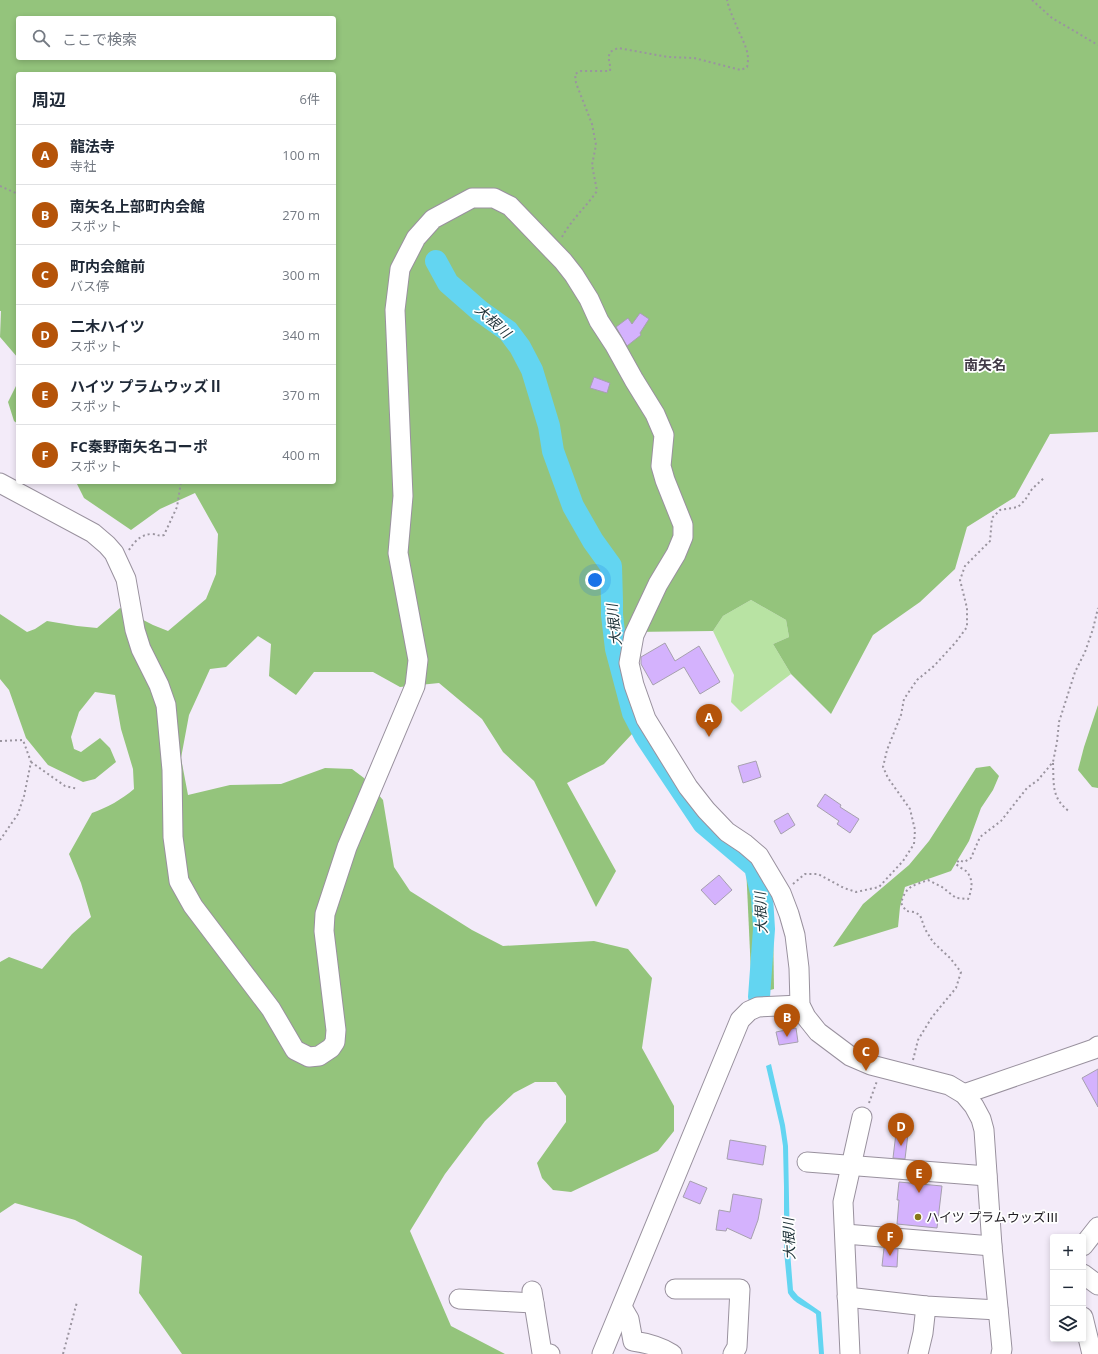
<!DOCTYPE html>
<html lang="ja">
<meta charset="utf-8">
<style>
body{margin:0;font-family:"Open Sans","Noto Sans JP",sans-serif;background:#f6f6f7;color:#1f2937}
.controls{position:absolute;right:12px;bottom:12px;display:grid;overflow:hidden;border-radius:4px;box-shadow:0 2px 6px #0003}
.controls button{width:36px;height:36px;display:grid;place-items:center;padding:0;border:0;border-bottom:1px solid #e0e1e3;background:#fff;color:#1f2937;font:20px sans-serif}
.you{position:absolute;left:595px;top:580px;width:14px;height:14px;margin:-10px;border:3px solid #fff;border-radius:50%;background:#1a73e8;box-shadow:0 0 0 6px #1a73e833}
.badge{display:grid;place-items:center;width:26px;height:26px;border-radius:50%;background:#b45309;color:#fff;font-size:13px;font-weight:700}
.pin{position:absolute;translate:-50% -33px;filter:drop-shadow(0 1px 2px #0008)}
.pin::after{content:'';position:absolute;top:21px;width:14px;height:12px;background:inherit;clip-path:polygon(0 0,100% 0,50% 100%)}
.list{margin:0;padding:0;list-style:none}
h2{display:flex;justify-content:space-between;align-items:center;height:52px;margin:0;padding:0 16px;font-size:17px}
h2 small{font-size:13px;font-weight:400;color:#747a83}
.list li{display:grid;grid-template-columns:26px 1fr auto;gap:12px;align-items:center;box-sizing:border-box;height:60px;padding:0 16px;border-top:1px solid #e0e1e3}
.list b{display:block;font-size:15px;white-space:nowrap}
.list p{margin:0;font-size:13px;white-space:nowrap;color:#747a83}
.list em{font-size:13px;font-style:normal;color:#747a83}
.icon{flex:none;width:22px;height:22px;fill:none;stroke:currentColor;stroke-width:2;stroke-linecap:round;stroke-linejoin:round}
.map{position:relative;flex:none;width:1098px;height:1354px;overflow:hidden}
.search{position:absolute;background:#fff;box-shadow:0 2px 6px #0003;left:16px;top:16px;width:320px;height:44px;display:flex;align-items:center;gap:10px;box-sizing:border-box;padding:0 14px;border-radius:4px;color:#747a83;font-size:15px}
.panel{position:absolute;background:#fff;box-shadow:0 2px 6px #0003;left:16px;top:72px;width:320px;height:412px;border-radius:4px}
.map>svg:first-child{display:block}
.green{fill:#b8e3a3}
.forest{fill:#94c47c;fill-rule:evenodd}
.water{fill:#63d5f1}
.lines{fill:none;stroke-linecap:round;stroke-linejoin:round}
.river{stroke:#63d5f1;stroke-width:22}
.building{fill:#d4b2fd;stroke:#a6a0ae}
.minor-casing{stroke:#99919e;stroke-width:21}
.path{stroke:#9a949f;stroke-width:2;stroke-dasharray:2 3;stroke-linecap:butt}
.minor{stroke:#fff;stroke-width:19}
.poi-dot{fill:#87771b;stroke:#fff;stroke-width:1.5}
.labels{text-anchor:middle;stroke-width:3.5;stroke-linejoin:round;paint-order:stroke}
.poi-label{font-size:13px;fill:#1e1b20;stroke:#fff;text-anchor:start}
.water-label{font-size:14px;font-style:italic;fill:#1d3137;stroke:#fff}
.neighbourhood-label{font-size:14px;font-weight:bold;fill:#433c48;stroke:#fff}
</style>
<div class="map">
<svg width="1098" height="1354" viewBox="0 0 1098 1354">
<rect width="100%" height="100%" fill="#f3ebf9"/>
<polygon class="green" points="751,600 786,620 789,637 773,644 791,674 741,712 731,702 734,675 713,631 723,616"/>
<g class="forest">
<path d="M0,0H1098V432L1050,434L1015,497L967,527L955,569L920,602L873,635L831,714L791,674L773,644L789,637L786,620L751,600L723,616L713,631L631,632L646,719L604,764L567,783L616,871L596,907L534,781L503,752L482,719L439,683L400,687L373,672H314L296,695L269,676L271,644L258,636L226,667L210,669L189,715L181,758L188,795L230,785L281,784L325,768L352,769L364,778L383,800L394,867L410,891L472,930L503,946L594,941L628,949L652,978L642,1048L674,1106V1131L658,1151L571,1192L553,1190L542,1178L537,1163L566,1122V1096L556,1082H535L514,1093L485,1121L445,1174L410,1231L451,1326L505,1354H182L139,1293L142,1256L75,1220L15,1203L0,1213V962L9,957L42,969L72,934L91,917L81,883L69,854L92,813C108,807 121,800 134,789L133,769L121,729L115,695L95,692L79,712L71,737L74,749L81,752L100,738L110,748L116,762L95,779L83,782L48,765L26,738L9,690L0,679V614L27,632L35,629L47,621L77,626L97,628L120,608L153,625L168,631L206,599L216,574L218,534L195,493L160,509L131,530L84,498L76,482H334V74H18V358L0,337L1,311H0ZM18,18H334V58H18Z"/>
<polygon points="18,366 18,424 14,421 8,402 16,386"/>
<polygon points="1098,705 1098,788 1092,787 1078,770 1084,747"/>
<polygon points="990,766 999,776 993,790 981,808 969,841 951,871 905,887 900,907 898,927 833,947 863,904 909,865 929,841 976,768"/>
<polygon points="745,844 768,870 773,922 774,989 752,995"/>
</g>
<path class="water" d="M771,1064L785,1125L788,1146L790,1251L793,1290L798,1296L821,1312L824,1354H819L816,1314C807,1307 794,1304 788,1293L784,1251V1187L783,1146L780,1126L766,1066Z"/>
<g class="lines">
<polyline class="river" points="436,261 448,283 480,311 508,331 520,347 532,370 549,426 553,451 573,506 593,541 611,566 612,601 612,615 616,649 633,713 645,736 703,823 755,867 762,897 764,929 759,997"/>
</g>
<g class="building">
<polygon points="640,313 649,319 640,333 641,335 627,346 616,327 628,318 632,324"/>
<polygon points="594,377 610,383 607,393 590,388"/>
<polygon points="665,643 675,661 699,646 720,682 700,694 684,667 653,685 641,664 641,657"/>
<polygon points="756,761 761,777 743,783 738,766"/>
<polygon points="825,794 841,805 840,807 859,819 850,833 837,824 839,821 817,806"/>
<polygon points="788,813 795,825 781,834 774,821"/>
<polygon points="719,875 732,890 715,905 701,890"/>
<polygon points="796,1028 798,1042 779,1045 776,1032"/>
<polygon points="1098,1069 1098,1107 1082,1078"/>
<polygon points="896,1133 908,1134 905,1159 893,1158"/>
<polygon points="730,1140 766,1146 763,1165 727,1159"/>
<polygon points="690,1181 707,1188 700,1204 683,1197"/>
<polygon points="899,1182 942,1186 937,1228 897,1224 899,1200 897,1200"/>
<polygon points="733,1194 762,1199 758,1220 751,1239 727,1228 726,1231 716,1230 719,1210 730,1212"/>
<polygon points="884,1248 898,1249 897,1267 882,1266"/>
</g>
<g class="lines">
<defs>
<g id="minor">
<polyline points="0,483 93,533 107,545 114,553 126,579 135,630 141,649 159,685 166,705 172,770 173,837 179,881 193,906 271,1009 295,1050 309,1057 319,1056 331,1048 335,1042 336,1030 324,931 325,914 347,847 415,686 418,660 398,553 403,496 395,310 400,269 416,238 433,219 472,198 494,198 510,206 563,261 574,275 589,299 599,321 614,344 634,380 655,414 664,435 661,466 665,480 683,525 683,537 676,554 658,584 634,635 629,663 634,685 646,719 688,787 706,810 727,832 745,844 759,856 781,893 789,914 795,935 799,968 800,1005 806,1017 818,1032 850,1056 871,1065 949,1085 964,1094 974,1106 981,1119 984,1130 992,1246 1002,1349 1001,1354"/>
<polyline points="964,1094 1094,1049 1098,1046"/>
<polyline points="807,1162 987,1176"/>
<polyline points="845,1234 992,1246"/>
<polyline points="1083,1246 1098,1227"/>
<polyline points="1083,1274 1098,1285"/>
<polyline points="675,1289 740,1289 737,1347 733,1354"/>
<polyline points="532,1291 542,1353 550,1354"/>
<polyline points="847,1297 926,1306 998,1310"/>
<polyline points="459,1299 534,1303"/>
<path d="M622,1307L629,1319L633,1341C647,1343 659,1346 672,1354"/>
<polyline points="1083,1317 1092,1354"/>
<polyline points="602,1354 740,1020 749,1011 758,1007 800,1005"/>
<polyline points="850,1354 843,1202 862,1117"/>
<polyline points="918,1354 923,1333 926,1306"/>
</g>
</defs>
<use href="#minor" class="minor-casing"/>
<g class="path">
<polyline points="1032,0 1052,18 1098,45"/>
<polyline points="0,186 18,194"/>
<path d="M562,237C571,220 586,207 597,191L592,165L596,145L592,124L576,83L575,74L581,71H610C611,63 607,60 610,52L618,48L668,57L694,58L741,70L747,67C751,52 742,40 737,27C733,18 729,9 727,0"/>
<path d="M129,550C134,542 141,534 152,534C157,534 159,537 164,535L177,507L181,482"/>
<polyline points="0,741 23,740 31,762 24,796 18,814 0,840"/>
<polyline points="31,762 65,786 78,789"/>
<path d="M1053,763C1054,785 1051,798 1070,812"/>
<polyline points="793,884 805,874 818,874 844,888 856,892 879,887 903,861 914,844 915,830 910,809 888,778 883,767 887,750 901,715 904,699 917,680 934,666 956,642 967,627 967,608 960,580 965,566 990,541 992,518 1000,510 1018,507 1025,500 1032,489 1045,477"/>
<path d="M913,1060L918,1040L932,1017L956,988L961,972L950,958L933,942L925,929L920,915L914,912L906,911L901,903C906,886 912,886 928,880L942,887L956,898L968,899C972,890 974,879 966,871C963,869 959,867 956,864L959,860L964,862L971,858L980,837L1001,821L1027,788L1038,780L1053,762L1057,742L1059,722L1075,672L1085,652L1093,629L1098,608"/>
<polyline points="869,1103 877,1081"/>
<polyline points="63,1354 77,1302"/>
</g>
<use href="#minor" class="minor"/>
</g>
<circle class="poi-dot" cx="918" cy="1217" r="4"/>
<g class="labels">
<g class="poi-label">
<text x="926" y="1222">ハイツ プラムウッズⅢ</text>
</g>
<g class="water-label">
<text transform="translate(493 321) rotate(42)" y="5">大根川</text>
<text transform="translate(614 625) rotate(-96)" y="5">大根川</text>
<text transform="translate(761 913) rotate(-93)" y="5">大根川</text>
<text transform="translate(789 1239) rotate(-92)" y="5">大根川</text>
</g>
<g class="neighbourhood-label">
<text x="985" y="370">南矢名</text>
</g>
</g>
</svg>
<div class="controls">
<button>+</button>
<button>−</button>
<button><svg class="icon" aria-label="layers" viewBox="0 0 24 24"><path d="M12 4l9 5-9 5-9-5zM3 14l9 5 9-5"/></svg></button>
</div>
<div class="you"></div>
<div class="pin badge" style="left:709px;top:737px">A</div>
<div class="pin badge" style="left:787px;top:1037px">B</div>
<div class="pin badge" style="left:866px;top:1071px">C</div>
<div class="pin badge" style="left:901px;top:1146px">D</div>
<div class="pin badge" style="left:919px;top:1193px">E</div>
<div class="pin badge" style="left:890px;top:1256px">F</div>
<div class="search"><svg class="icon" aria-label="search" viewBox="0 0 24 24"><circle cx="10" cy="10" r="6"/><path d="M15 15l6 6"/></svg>ここで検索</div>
<section class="panel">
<h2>周辺<small>6件</small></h2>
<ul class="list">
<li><span class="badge">A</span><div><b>龍法寺</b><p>寺社</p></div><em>100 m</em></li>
<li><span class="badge">B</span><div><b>南矢名上部町内会館</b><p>スポット</p></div><em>270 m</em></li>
<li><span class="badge">C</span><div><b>町内会館前</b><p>バス停</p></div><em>300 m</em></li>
<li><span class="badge">D</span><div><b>二木ハイツ</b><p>スポット</p></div><em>340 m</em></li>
<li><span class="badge">E</span><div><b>ハイツ プラムウッズⅡ</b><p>スポット</p></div><em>370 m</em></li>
<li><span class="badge">F</span><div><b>FC秦野南矢名コーポ</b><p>スポット</p></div><em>400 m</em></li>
</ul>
</section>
</div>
